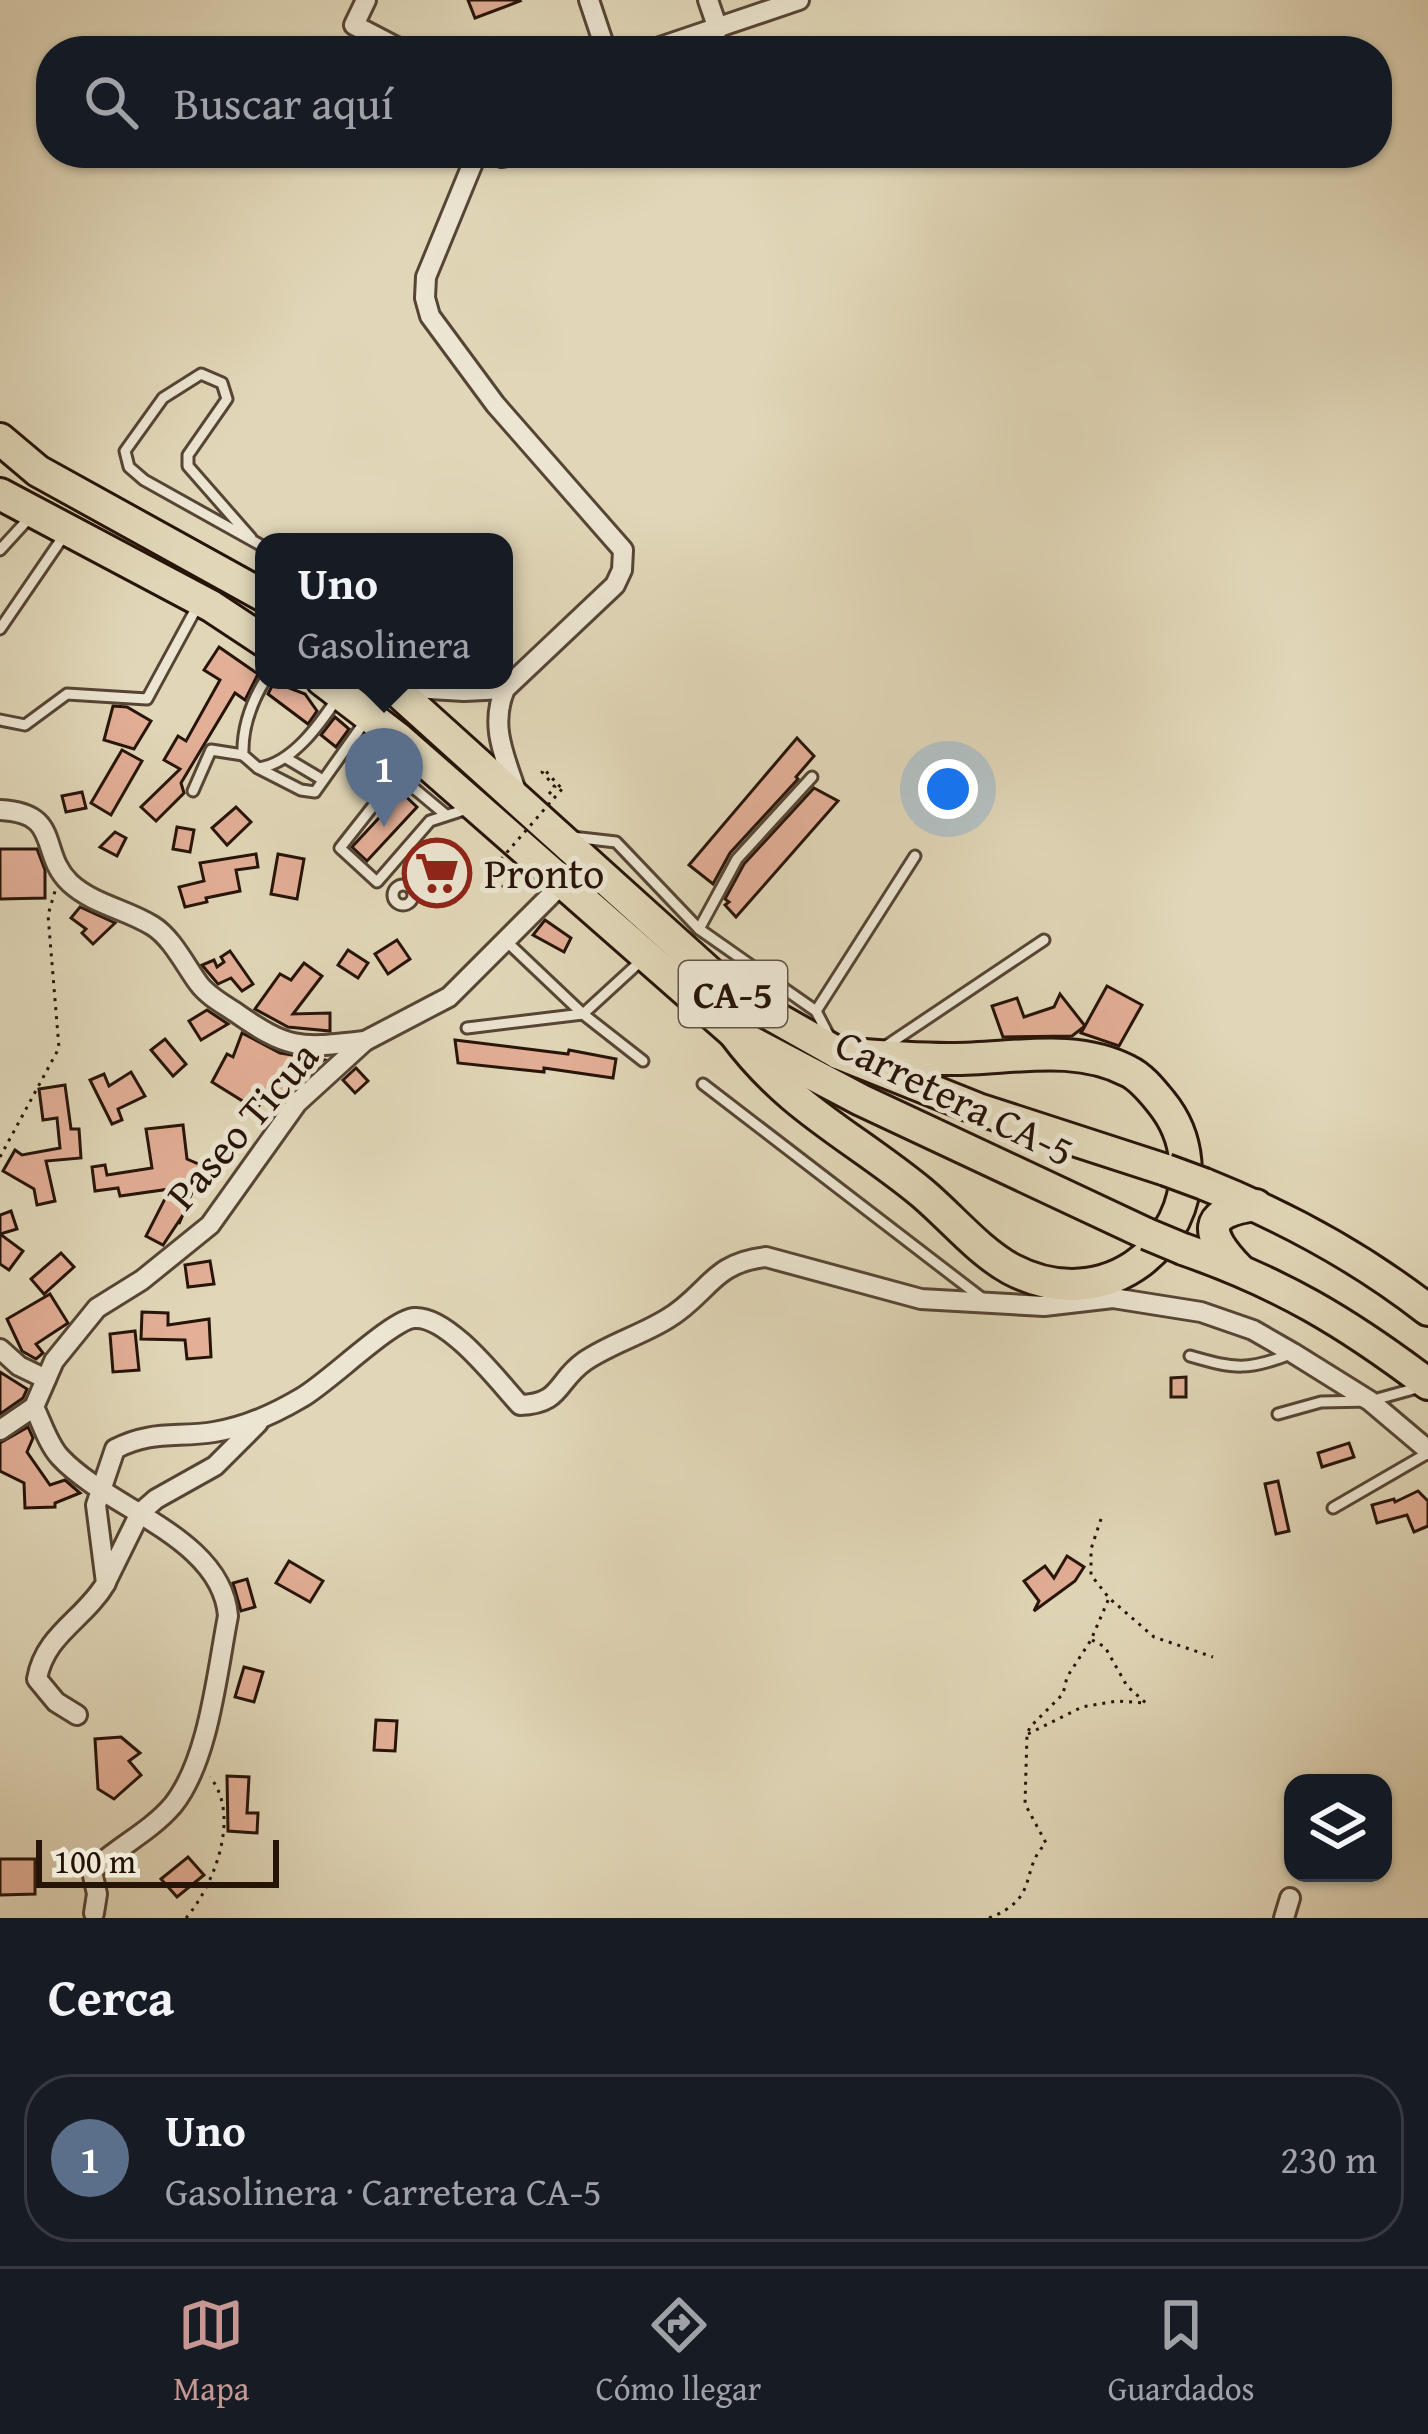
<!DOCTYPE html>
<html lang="es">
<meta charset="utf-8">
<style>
body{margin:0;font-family:"Gentium Book Plus",serif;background:#20242c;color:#f1f3f6}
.controls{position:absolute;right:36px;bottom:36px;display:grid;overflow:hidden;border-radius:24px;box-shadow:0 3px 9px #0004}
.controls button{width:108px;height:108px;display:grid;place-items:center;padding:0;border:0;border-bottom:3px solid #363941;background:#171b24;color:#f1f3f6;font:60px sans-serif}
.scale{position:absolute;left:36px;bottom:30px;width:243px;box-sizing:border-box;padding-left:12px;border:6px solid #271409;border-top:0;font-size:33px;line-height:42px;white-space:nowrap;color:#271409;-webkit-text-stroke:9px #ece5d1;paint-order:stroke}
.you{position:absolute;left:948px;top:789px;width:42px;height:42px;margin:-30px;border:9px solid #fff;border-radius:50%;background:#1a73e8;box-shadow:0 0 0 18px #1a73e833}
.badge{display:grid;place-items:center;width:78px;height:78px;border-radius:50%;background:#c59692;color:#fff;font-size:39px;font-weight:700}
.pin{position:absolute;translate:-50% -99px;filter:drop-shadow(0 3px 6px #0008)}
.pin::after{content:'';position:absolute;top:63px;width:42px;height:36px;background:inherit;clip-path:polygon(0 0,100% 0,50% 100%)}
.popup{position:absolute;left:255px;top:533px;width:258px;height:156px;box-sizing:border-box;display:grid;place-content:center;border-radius:24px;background:#171b24;filter:drop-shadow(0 3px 9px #0005);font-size:39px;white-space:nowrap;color:#9ea1a6}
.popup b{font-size:45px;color:#f1f3f6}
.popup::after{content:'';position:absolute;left:50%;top:100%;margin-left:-24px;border:24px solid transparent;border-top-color:#171b24}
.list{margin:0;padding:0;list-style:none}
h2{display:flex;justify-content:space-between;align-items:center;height:156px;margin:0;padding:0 48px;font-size:51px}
h2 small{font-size:39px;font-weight:400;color:#9ea1a6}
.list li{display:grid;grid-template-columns:78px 1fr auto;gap:36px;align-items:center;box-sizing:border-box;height:168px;margin:0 24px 24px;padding:0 24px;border:3px solid #363941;border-radius:48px}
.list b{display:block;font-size:45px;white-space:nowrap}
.list p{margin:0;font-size:39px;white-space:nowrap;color:#9ea1a6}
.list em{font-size:39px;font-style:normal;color:#9ea1a6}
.icon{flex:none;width:66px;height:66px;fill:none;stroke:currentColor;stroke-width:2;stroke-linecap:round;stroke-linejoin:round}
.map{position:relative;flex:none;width:1428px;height:1918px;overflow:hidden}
.search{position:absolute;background:#171b24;box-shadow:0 3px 9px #0004;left:36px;right:36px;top:36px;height:132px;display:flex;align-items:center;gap:30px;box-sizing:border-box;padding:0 42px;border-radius:48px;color:#9ea1a6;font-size:45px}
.sheet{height:348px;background:#171b24}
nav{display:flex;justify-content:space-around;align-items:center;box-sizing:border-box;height:168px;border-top:3px solid #363941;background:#171b24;font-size:33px;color:#9ea1a6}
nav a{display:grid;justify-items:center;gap:6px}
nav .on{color:#c59692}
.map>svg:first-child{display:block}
.building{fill:#e3af97;stroke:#271409;stroke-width:3}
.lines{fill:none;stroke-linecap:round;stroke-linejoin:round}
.service-casing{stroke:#564535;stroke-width:15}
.minor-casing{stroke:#564535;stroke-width:24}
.trunk-casing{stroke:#271409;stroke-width:36}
.path{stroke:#271409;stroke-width:3;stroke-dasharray:3 6;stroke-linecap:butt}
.service{stroke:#ece5d1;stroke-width:9}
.minor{stroke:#ece5d1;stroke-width:18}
.trunk{stroke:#e1d7b8;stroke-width:30}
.trunk-bridge-casing{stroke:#271409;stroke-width:36;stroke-linecap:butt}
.path-bridge{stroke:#271409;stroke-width:3;stroke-dasharray:3 6;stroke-linecap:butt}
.trunk-bridge{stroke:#e1d7b8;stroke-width:30}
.labels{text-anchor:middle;stroke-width:10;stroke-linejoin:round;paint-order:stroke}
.shield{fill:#ece5d1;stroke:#625345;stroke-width:3}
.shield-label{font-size:39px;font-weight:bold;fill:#271409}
.poi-label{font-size:42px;fill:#271409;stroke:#ece5d1;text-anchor:start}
.street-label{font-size:42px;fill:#271409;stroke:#ece5d1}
</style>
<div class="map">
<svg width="1428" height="1918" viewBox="0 0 1428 1918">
<rect width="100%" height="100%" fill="#e1d7b8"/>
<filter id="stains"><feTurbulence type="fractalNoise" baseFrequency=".00167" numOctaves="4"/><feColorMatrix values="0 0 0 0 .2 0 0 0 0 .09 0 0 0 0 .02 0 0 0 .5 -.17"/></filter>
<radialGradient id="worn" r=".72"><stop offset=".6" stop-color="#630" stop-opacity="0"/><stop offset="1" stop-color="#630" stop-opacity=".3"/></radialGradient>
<g class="building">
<polygon points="468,0 519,0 520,1 475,18"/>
<polygon points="219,647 258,674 245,700 235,693 181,783 184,793 156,821 141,807 180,769 164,760 178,736 186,741 220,680 204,670"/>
<polygon points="274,682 305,694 317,711 308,724 268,694"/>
<polygon points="113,706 127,707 151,721 134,749 104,740"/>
<polygon points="335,717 349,729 336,747 321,735"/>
<polygon points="797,738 814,756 796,777 798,779 730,853 713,884 689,865"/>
<polygon points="122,750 142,761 111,815 91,803"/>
<polygon points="814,788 838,801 736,917 725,905 729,902 725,899 744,864"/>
<polygon points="82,792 86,808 66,812 62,796"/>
<polygon points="402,793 417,807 367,861 352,847"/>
<polygon points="236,807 251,822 227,845 212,828"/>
<polygon points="177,827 194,830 190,852 173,849"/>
<polygon points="115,832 126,838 117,856 100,847"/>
<polygon points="449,846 464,860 424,901 409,886"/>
<polygon points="0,849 37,849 45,870 45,898 0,899"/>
<polygon points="256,854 258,867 236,870 240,891 206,898 207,902 185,907 179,887 204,881 200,863"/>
<polygon points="278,854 304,859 297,899 271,894"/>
<polygon points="80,907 115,923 93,944 82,933 86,929 71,918"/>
<polygon points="545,920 571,938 564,952 533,935"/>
<polygon points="397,940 410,959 388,974 375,954"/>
<polygon points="348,950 368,963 358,978 338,965"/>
<polygon points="230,951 253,984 242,991 231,978 218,984 202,965 214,960 217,967 224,962 221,957"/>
<polygon points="304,963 322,976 293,1014 330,1013 330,1031 288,1027 255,1009 280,974 291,980"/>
<polygon points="1107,986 1142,1005 1119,1046 1081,1033 1085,1026 1072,1036 1003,1037 992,1006 1017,998 1024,1017 1054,1007 1060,994 1085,1026"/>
<polygon points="207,1010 228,1024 201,1040 189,1021"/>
<polygon points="242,1033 280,1053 324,1060 306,1072 283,1099 265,1092 257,1110 212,1082 227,1054 233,1057"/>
<polygon points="165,1039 186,1064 173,1076 151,1050"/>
<polygon points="455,1040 568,1054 569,1050 616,1059 613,1078 544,1068 544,1072 458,1063"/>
<polygon points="356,1068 368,1081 355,1093 343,1080"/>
<polygon points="131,1072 145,1096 118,1109 122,1120 112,1124 90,1080 104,1074 109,1086"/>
<polygon points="65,1085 71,1129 79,1129 81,1158 46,1161 55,1201 37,1205 34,1189 3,1171 15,1150 22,1155 60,1148 57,1118 43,1120 39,1089"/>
<polygon points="183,1125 187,1159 203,1166 179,1224 179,1221 163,1245 146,1236 170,1189 120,1196 118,1188 95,1191 92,1167 105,1165 107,1175 152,1168 146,1129"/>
<polygon points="11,1211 17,1229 0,1234 23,1251 9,1270 0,1264 0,1215"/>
<polygon points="61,1253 74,1267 44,1294 31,1279"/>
<polygon points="210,1261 214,1284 188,1287 185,1265"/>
<polygon points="50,1294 68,1323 36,1344 43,1353 36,1359 22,1351 7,1319"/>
<polygon points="142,1312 168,1313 168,1325 209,1319 211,1357 187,1359 185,1340 141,1339"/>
<polygon points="135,1331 139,1370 113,1372 110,1334"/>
<polygon points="0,1372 27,1389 23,1398 0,1414"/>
<polygon points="1186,1377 1186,1397 1171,1397 1171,1378"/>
<polygon points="28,1427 33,1438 27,1452 50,1485 65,1480 80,1493 55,1503 55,1507 25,1508 24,1483 0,1471 0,1443"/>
<polygon points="1349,1443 1354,1457 1322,1467 1318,1453"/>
<polygon points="1278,1481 1289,1531 1276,1534 1265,1484"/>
<polygon points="1418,1491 1428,1501 1428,1526 1414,1532 1407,1515 1377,1523 1372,1505 1394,1499 1395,1502"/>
<polygon points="1067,1556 1084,1567 1075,1581 1034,1611 1039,1601 1024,1581 1045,1566 1054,1578"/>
<polygon points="289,1561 323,1581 310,1602 276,1583"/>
<polygon points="247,1579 255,1607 241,1611 233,1583"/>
<polygon points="244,1667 263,1672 254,1702 235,1697"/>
<polygon points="376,1720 397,1721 395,1751 374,1750"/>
<polygon points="121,1737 140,1753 129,1761 141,1775 114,1799 98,1789 95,1739"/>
<polygon points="227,1776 249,1777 247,1813 258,1813 257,1833 228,1831"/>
<polygon points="188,1857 204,1875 177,1897 161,1879"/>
<polygon points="0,1859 35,1859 35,1894 0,1895"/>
</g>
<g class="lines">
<defs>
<g id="service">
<polyline points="251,538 188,466 188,455 227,399 222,383 201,374 163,398 125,451 129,467 144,480 264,547"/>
<polyline points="0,550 32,515"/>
<polyline points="0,629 65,534"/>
<path d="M265,680C251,703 242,728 243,755L258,768C292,764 320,724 338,697"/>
<polyline points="0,720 25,725 67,694 147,699 198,605"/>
<polyline points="398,744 388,787 340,848 377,882 430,821 470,808"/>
<polyline points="286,758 323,780"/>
<polyline points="258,768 301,790 315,792 366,720"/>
<polyline points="392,770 446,815"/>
<polyline points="193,791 211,750 243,755"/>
<polyline points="572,837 616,842 699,929 816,1011 830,1038"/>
<circle cx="403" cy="895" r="10"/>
<polyline points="699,929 737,859 812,777"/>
<polyline points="505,940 583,1014 643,1061"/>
<polyline points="816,1011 915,856"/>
<polyline points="467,1028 583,1014 643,959"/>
<polyline points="883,1048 1044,940"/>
<polyline points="703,1084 983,1299"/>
<path d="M1190,1356C1235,1369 1248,1371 1293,1353"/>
<polyline points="1278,1414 1321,1402 1370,1401 1417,1388"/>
<polyline points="1333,1508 1428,1453"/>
</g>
<g id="minor">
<polyline points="366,0 354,25 404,51"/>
<polyline points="589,0 606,51"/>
<polyline points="708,0 718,29"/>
<polyline points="648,51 799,0"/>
<path d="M477,153L426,277L425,298L430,316L495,404L623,550L622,570L615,585L505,689C489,726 505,757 517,794"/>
<polyline points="490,153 502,157 523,153"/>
<polyline points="396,687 464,691 505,689"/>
<path d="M0,810C63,813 38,853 70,883C94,905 126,909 153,926C172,938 185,965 199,984C208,996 223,1004 235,1012C290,1051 301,1048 365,1041"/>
<polyline points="0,1349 19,1366 46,1379"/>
<path d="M34,1407C42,1423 48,1444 60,1457C108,1509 222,1537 228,1616C217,1672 209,1760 173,1805C150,1832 117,1847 92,1871L97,1894L94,1913"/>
<polyline points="0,1430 34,1407 54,1361 97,1308 142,1280 210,1225 297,1103 365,1041 449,997 561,885"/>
<polyline points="107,1580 140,1513 156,1499 215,1466 258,1423"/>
<path d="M77,1715L56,1702L37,1679C45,1634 84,1620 106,1583L96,1505L115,1449C152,1430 176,1438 214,1432C245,1427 274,1414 301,1398C328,1383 391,1320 414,1318C448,1315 498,1381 520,1405C562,1404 556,1381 585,1361C610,1344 641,1335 667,1319C709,1294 711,1263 766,1257L921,1299L1044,1306L1113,1298L1201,1312L1253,1330L1293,1353L1370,1401L1428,1450"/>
<polyline points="1284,1918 1290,1898"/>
</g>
<g id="trunk">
<polyline points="0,439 38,471 264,596"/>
<polyline points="0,494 211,606 264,641"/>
<polyline points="322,680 399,739 734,1033 861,1100 1147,1234"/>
<polyline points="385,680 732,993 838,1053 978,1109 1166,1170"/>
<path d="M734,1033C789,1108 853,1136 921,1192C950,1216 978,1251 1011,1269C1030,1279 1051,1285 1072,1285C1167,1284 1220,1174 1161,1102C1152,1091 1141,1077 1128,1071C1073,1042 1007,1060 948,1059C911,1059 875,1056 838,1053"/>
<path d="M1204,1184C1284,1216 1360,1257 1428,1310"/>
<path d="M1183,1249C1281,1283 1346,1322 1428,1384"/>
<path d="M1239,1269C1205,1234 1201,1212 1256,1205"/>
</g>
</defs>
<use href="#service" class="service-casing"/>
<use href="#minor" class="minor-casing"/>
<use href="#trunk" class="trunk-casing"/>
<g class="path">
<polyline points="549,794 555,787 542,772 544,769 562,789"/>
<polyline points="489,873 508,891 515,884 499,870 507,862"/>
<polyline points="0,1157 59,1048 48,915 55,891"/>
<polyline points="1101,1519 1091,1549 1091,1575 1109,1598 1154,1637 1213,1657"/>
<polyline points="1028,1734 1082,1707 1117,1701 1146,1703 1127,1686 1105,1647 1092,1640"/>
<path d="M186,1918C215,1884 241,1815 210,1777"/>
<path d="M989,1918C1041,1898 1019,1870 1046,1843L1025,1804L1027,1735L1030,1727L1063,1694L1067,1677L1091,1640L1109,1598"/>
</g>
<use href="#service" class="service"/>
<use href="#minor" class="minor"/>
<use href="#trunk" class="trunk"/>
<defs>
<g id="trunk-bridge">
<polyline points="1166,1170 1204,1184"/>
<polyline points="1147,1234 1183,1249"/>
</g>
</defs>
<use href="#trunk-bridge" class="trunk-bridge-casing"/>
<polyline class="path-bridge" points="489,873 562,789"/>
<use href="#trunk-bridge" class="trunk-bridge"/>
</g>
<defs>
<symbol id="supermarket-ring" viewBox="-11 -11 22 22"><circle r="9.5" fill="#ece5d1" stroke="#8f2418" stroke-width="1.5"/><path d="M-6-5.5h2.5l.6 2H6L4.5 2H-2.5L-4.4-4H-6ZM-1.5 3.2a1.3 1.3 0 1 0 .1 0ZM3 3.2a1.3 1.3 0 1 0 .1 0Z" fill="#8f2418"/></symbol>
</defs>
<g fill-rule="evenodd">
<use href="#supermarket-ring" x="399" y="835" width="76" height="76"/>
</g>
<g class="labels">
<rect class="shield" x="679" y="961" width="108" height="66" rx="9"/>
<g class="shield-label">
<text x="733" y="1008">CA-5</text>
</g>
<g class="poi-label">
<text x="484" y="888">Pronto</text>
</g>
<g class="street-label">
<text transform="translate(955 1097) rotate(26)" y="15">Carretera CA-5</text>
<text transform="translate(242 1125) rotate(-49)" y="15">Paseo Ticua</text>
</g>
</g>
<rect width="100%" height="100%" filter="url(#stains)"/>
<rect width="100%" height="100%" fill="url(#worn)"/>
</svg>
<div class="controls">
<button><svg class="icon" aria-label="layers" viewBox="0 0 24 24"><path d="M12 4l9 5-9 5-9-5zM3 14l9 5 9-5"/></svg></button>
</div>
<div class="scale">100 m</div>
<div class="you"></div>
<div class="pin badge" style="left:384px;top:827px;background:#5c6f8a">1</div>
<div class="popup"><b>Uno</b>Gasolinera</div>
<div class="search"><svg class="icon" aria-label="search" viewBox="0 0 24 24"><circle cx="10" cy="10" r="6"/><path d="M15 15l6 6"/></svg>Buscar aquí</div>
</div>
<section class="sheet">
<h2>Cerca<small></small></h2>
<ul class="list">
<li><span class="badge" style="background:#5c6f8a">1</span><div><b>Uno</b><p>Gasolinera · Carretera CA-5</p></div><em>230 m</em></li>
</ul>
</section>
<nav>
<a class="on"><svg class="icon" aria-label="map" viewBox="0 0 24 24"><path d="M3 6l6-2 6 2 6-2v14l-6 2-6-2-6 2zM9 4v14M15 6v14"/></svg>Mapa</a>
<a><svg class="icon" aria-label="directions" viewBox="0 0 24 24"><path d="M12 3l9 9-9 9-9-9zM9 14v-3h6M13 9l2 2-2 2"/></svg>Cómo llegar</a>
<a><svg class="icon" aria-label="saved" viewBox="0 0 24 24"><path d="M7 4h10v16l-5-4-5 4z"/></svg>Guardados</a>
</nav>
